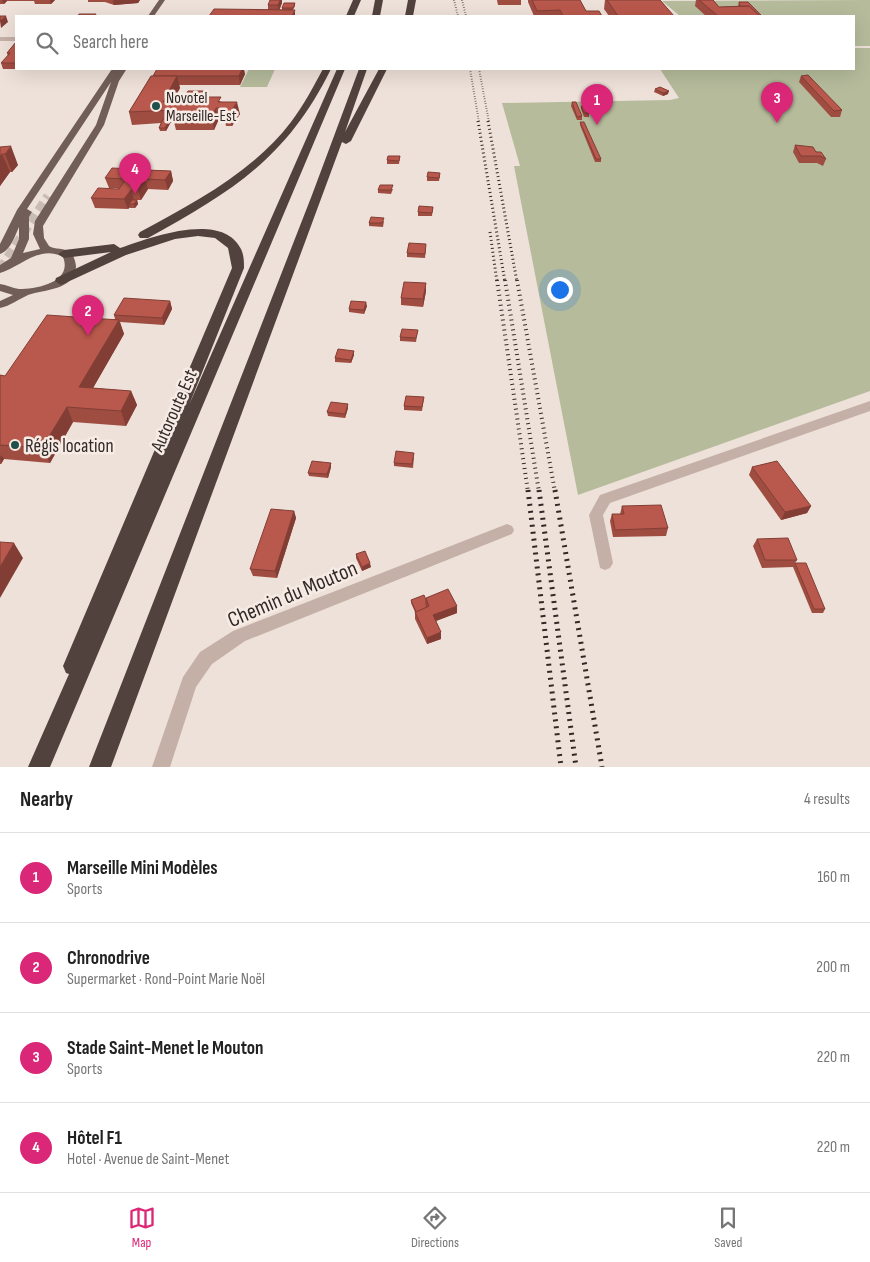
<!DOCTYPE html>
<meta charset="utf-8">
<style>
body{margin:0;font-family:"Sofia Sans Condensed",sans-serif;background:#f2f2f2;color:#222}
.you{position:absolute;left:559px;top:289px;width:18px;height:18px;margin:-12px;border:4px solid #fff;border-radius:50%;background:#1a73e8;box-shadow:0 0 0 8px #1a73e833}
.badge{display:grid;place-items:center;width:32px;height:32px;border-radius:50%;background:#db2777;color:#fff;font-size:16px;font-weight:700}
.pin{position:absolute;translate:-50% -41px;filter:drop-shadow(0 1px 2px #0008)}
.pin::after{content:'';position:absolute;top:26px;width:18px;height:15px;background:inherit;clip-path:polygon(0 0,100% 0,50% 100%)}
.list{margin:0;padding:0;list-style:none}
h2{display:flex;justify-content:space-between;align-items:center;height:65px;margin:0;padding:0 20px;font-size:21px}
h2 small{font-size:16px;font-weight:400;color:#767676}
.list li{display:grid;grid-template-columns:32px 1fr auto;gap:15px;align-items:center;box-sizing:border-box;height:90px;padding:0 20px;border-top:1px solid #e0e0e0}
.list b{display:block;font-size:19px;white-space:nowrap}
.list p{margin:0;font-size:16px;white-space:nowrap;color:#767676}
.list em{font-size:16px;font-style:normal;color:#767676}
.icon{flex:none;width:28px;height:28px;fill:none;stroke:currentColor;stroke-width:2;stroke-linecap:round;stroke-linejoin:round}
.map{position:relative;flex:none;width:870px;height:767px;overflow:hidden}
.search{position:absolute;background:#fff;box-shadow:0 5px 20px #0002;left:15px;right:15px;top:15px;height:55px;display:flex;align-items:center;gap:12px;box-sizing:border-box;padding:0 18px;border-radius:0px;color:#767676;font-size:19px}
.sheet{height:425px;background:#fff}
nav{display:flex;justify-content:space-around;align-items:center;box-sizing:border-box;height:70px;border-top:1px solid #e0e0e0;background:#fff;font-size:14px;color:#767676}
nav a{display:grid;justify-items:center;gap:2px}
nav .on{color:#db2777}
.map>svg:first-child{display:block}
.green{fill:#b5bb9b}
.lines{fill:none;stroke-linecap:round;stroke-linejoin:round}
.primary-tunnel{stroke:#c8bcb5;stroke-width:9;stroke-dasharray:9 5;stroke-linecap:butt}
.minor{fill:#c5b0a7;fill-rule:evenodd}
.primary{fill:#725e59;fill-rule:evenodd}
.motorway{fill:#52423e;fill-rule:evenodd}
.rail-far3{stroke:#322927;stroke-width:2;stroke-dasharray:0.5 2;stroke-linecap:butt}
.rail-far2{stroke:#322927;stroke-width:3;stroke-dasharray:1 3;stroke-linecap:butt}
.rail-far1{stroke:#322927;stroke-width:4;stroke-dasharray:1 4;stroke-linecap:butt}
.rail{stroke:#322927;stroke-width:5;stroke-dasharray:2 5;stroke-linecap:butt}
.wall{fill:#9f4c41}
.shaded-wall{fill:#823e35}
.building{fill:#b9584c;stroke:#823e35}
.poi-dot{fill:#214f4b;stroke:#f7ece5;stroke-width:2}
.labels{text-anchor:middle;stroke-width:5;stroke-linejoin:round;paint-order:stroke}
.far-poi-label{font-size:16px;fill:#322927;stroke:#f7ece5;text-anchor:start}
.street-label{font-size:19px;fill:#322927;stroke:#f7ece5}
.poi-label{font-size:19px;fill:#322927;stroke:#f7ece5;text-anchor:start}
.near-street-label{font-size:22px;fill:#322927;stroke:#f7ece5}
</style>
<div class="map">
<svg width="870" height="767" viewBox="0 0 870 767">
<rect width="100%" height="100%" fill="#eee1d9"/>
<g class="green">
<polygon points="870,0 870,46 854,46 854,16 680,16 662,1"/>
<polygon points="854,48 870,48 870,391 578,495 514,166 520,166 502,103 670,100 679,98 660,69 854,69"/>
<polygon points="249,69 275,69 267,87 240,87"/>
</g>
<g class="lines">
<polyline class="primary-tunnel" points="0,269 48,196"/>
<g class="minor">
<rect x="0" y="37" width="16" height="4"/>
<polygon points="870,401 870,411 610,503 603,515 613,563 610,568 605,570 600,568 589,515 600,495"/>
<polygon points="507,524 512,526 514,530 512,534 245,641 212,664 196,687 170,767 152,767 183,677 200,652 233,631"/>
</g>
<g class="primary">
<polygon points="159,0 165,0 154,16 148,16"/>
<path d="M112,69L126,70L119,81L104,125L43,226L44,238L49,246C55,250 64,247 71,253C74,256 76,263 76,267C73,291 45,289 28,295C19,299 10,306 0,308V301L13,295L0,291V284C7,285 12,288 19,289C37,289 73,282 63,257C40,244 19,268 0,273V265L11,258L19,239V227C15,236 10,251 0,254V244L17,210ZM111,82L96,125L35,221L33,234L40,249L23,253L29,239V217L32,212L27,209Z"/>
</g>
<g class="motorway">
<polygon points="353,0 361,0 354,16 346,16"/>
<polygon points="375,0 383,0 380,16 372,16"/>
<polygon points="408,0 416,0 413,16 405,16"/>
<path d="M323,69H331C287,158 233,191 148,238H140L138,235L140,232C194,203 253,172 291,122C304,105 313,87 323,69Z"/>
<path d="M337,69H345L50,767H28L69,674L66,673L63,666L232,268L228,248L215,238L198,236L175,239L126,255L61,285L55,281L56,278L111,252L64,258L58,254L64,250L114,244L120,248C149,238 222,210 241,249C244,255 244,262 244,268L189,405Z"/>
<polygon points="359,69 367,69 345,132 379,69 387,69 351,141 346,144 342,142 111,767 89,767 312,195"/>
</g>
<g class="rail-far3">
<polyline points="454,0 458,16"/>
<polyline points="462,0 466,16"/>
<polyline points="470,69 479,122"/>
<polyline points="479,69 489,122"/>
</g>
<g class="rail-far2">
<polyline points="478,121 505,282"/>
<polyline points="488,121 517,282"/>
<polyline points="490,232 497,282"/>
</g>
<g class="rail-far1">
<polyline points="497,280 528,492"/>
<polyline points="505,280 539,492"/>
<polyline points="517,280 555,492"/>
</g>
<g class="rail">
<polyline points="528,490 561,767"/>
<polyline points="539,490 576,767"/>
<polyline points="555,490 602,767"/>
</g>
</g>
<g class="wall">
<polygon points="0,0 55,0 51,4 35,4 34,1 7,1 4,4 0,4"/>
<polygon points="88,0 140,0 138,3 114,5 105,2 88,2"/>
<polygon points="497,0 521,0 521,5 498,5"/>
<polygon points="528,0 580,0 586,11 602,16 534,16 528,2"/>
<polygon points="605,0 660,0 674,16 609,16 604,9"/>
<polygon points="696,0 713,0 719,7 738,6 739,2 762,16 706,16 695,6"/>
<polygon points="282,3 279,10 282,10 282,8 295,3 295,6 293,10 295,16 268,10 268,5"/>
<polygon points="16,42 16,69 18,69 3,69 1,63 8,56 7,53"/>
<polygon points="245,74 240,85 179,85 180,88 172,102 181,102 209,97 222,102 240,114 232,126 226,126 225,121 218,121 214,130 176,130 174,122 170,123 166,131 160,131 159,128 161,123 132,125 129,112 151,76"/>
<polygon points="801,76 842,110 840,117 831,117 799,82"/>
<polygon points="655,89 668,94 663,96 654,92"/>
<polygon points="572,102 582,116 582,120 577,120 571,106"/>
<polygon points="581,106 589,113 589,117 584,117 581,109"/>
<polygon points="580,122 601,159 601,162 595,162 580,125"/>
<polygon points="795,145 818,152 826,159 823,166 817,163 799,163 793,152"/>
<polygon points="0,147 18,165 12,172 10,172 0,186"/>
<polygon points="400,156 399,164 387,164 387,160"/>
<polygon points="149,170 171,171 173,181 168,190 148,189 141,200 134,200 137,200 138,204 135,208 130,208 130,207 128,209 95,208 91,198 119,188 109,188 105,178"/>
<polygon points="440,176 439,181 427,181 427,177"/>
<polygon points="393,189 391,194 378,193 378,190"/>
<polygon points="433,207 432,216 418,216 418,212"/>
<polygon points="384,221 383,227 369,226 369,223"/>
<polygon points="426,248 425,258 407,257 407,253"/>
<polygon points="426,291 423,307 401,305 401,298"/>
<polygon points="170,301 172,309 164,325 120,322 124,334 93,388 131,391 137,405 126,426 73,422 50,463 4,459 1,464 0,464 0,375 5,376 115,319 114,315"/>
<polygon points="367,306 364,314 349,312 349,309"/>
<polygon points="418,330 416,342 400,341 400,337"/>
<polygon points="354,355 351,363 335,362 335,358"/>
<polygon points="424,397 422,411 404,410 404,406"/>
<polygon points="348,408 345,418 328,416 327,412"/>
<polygon points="414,457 413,468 394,466 394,463"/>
<polygon points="331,463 331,467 328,478 309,476 308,473"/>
<polygon points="752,467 811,506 807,513 781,520 749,475"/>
<polygon points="622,506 668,528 666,536 613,537 610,521 612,514 620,514"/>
<polygon points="294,511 296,518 277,578 253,576 250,569"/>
<polygon points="757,539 797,560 795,563 825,609 823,613 812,613 793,567 762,568 753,546"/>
<polygon points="356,554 371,567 362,571 356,558"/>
<polygon points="426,598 457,613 436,621 441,639 427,644 415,619 415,612 411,603 411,600 426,600"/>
</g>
<g class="shaded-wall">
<polygon points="2,0 7,0 7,1 4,4"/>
<polygon points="50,0 55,0 51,4"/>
<polygon points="113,0 140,0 138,3 114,5"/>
<polygon points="280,0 282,0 282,3 279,11 278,5"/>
<polygon points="295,10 295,16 292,16"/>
<polygon points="6,16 8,22 1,28 0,21"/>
<polygon points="242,69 244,69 245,74 240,85 239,76"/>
<polygon points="177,76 180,88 168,110 163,102"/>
<polygon points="208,91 210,103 205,97"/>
<polygon points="669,91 668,94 663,96 663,93"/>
<polygon points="237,102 240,114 232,126 229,114"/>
<polygon points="216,108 218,121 214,130 212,117"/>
<polygon points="170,119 171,122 166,131 165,128"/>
<polygon points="11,146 18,165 12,172 5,154"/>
<polygon points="2,154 10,172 0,186 0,156"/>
<polygon points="171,171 173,181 168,190 165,180"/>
<polygon points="145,179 148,189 141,200 138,190"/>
<polygon points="131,190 134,200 129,204 130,207 128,209 124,199"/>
<polygon points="137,200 138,204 135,208 134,204"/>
<polygon points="426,283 426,291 423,307 423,299"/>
<polygon points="170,301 172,309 164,325 162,318"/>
<polygon points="366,302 367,306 364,314 364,310"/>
<polygon points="119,320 124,334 85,402 79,387"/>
<polygon points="354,351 354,355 351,363 351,360"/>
<polygon points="131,391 137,405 126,426 121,411"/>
<polygon points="348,404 348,408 345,418 345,414"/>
<polygon points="67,407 73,422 50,463 42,448"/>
<polygon points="1,455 4,459 1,464 0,458"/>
<polygon points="331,463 331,467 328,478 327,474"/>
<polygon points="811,506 807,513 781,520 785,512"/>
<polygon points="294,511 296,518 277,578 275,571"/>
<polygon points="14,543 23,558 0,598 0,567"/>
<polygon points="370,563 371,567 362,571 362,567"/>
<polygon points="457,606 457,613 433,622 433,615"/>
<polygon points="441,632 441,639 427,644 427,638"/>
</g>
<g class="building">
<polygon points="270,0 280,0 278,5 268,5"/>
<polygon points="532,0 580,0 586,11 599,11 602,16 563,16 560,10 537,11"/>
<polygon points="607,0 660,0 674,16 618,16"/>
<polygon points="699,0 713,0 719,7 749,6 760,16 718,16"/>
<polygon points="739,2 748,2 762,16 760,16 749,6 740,6"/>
<polygon points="284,3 295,3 293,8 282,8"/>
<polygon points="214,9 295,10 292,16 209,16"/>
<polygon points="79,14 96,14 95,16 78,16"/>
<polygon points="0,16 6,16 0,21"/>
<polygon points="16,42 16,62 15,63 1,63 10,53 7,53"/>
<polygon points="157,69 242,69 239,76 153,76"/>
<polygon points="808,75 842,110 834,111 801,76"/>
<polygon points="151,76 177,76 163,102 181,102 188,91 208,91 205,97 221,97 218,102 237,102 229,114 224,114 226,108 216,108 212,117 173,118 176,110 129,112"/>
<polygon points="660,87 669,91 663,93 655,89"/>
<polygon points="572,102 576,102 582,116 577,117"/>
<polygon points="581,106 586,106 589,113 584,113"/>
<polygon points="163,119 170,119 165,128 159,128"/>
<polygon points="580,122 584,122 601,159 596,159"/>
<polygon points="795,145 813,147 816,152 821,152 826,159 820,156 801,156"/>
<polygon points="11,146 5,154 2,154 0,156 0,147"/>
<polygon points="388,156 400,156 399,161 387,160"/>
<polygon points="138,165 148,166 145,170 171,171 165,180 145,179 138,190 131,190 124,199 91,198 98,188 119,189 126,179 105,178 112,168 135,169"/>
<polygon points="428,172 440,173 439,178 427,177"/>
<polygon points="380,185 393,185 391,190 378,190"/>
<polygon points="132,200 137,200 134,204 129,204"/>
<polygon points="419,206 433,207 432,213 418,212"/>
<polygon points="371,217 384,218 382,223 369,223"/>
<polygon points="409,243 426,244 425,254 407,253"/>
<polygon points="404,282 426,283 423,299 401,298"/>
<polygon points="124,298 170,301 162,318 114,315"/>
<polygon points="351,301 366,302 364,310 349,309"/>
<polygon points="47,315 119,320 79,387 131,391 121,411 67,407 42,448 0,445 0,375 5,376"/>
<polygon points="402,329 418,330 416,338 400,337"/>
<polygon points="338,349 354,351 351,360 335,358"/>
<polygon points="406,396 424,397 422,407 404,406"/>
<polygon points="331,402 348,404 345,414 327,412"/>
<polygon points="396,451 414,453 412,464 394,463"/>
<polygon points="312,461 331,463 327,474 308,473"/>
<polygon points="777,461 811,506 785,512 752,467"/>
<polygon points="661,505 668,528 615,530 612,514 624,514 622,506"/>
<polygon points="271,509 294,511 275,571 250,569"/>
<polygon points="788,538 797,560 765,560 757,539"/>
<polygon points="0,542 14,543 0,567"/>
<polygon points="365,551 370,563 362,567 356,554"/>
<polygon points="795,563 806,563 825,609 814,609"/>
<polygon points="448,589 457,606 433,615 441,632 427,638 415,612 429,606 426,598"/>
<polygon points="424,595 426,600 426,605 427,607 416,612 411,600"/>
</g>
<g class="poi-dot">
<circle cx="156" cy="106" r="5"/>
<circle cx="15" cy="445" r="5"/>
</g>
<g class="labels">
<g class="far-poi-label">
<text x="166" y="103">Novotel<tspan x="166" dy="18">Marseille-Est</tspan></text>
</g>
<g class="street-label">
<text transform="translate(173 410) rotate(-66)" y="7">Autoroute Est</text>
</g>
<g class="poi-label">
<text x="25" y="452">Régis location</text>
</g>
<g class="near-street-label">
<text transform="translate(292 593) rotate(-23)" y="8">Chemin du Mouton</text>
</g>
</g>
</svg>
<div class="you"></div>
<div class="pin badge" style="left:597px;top:125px">1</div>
<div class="pin badge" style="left:88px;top:336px">2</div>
<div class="pin badge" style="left:777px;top:123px">3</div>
<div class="pin badge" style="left:135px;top:194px">4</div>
<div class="search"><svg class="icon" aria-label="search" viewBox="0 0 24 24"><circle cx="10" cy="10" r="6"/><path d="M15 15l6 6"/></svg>Search here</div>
</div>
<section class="sheet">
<h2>Nearby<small>4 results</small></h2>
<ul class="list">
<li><span class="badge">1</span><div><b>Marseille Mini Modèles</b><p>Sports</p></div><em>160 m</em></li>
<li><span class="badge">2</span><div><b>Chronodrive</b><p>Supermarket · Rond-Point Marie Noël</p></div><em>200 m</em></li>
<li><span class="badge">3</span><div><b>Stade Saint-Menet le Mouton</b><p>Sports</p></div><em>220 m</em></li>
<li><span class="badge">4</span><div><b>Hôtel F1</b><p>Hotel · Avenue de Saint-Menet</p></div><em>220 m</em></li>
</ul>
</section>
<nav>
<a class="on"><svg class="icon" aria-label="map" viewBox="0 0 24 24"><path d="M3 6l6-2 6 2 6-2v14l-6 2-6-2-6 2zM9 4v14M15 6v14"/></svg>Map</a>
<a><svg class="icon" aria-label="directions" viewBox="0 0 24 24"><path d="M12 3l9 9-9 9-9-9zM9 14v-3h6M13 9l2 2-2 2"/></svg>Directions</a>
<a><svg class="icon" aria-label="saved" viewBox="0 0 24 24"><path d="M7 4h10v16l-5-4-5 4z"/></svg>Saved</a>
</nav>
